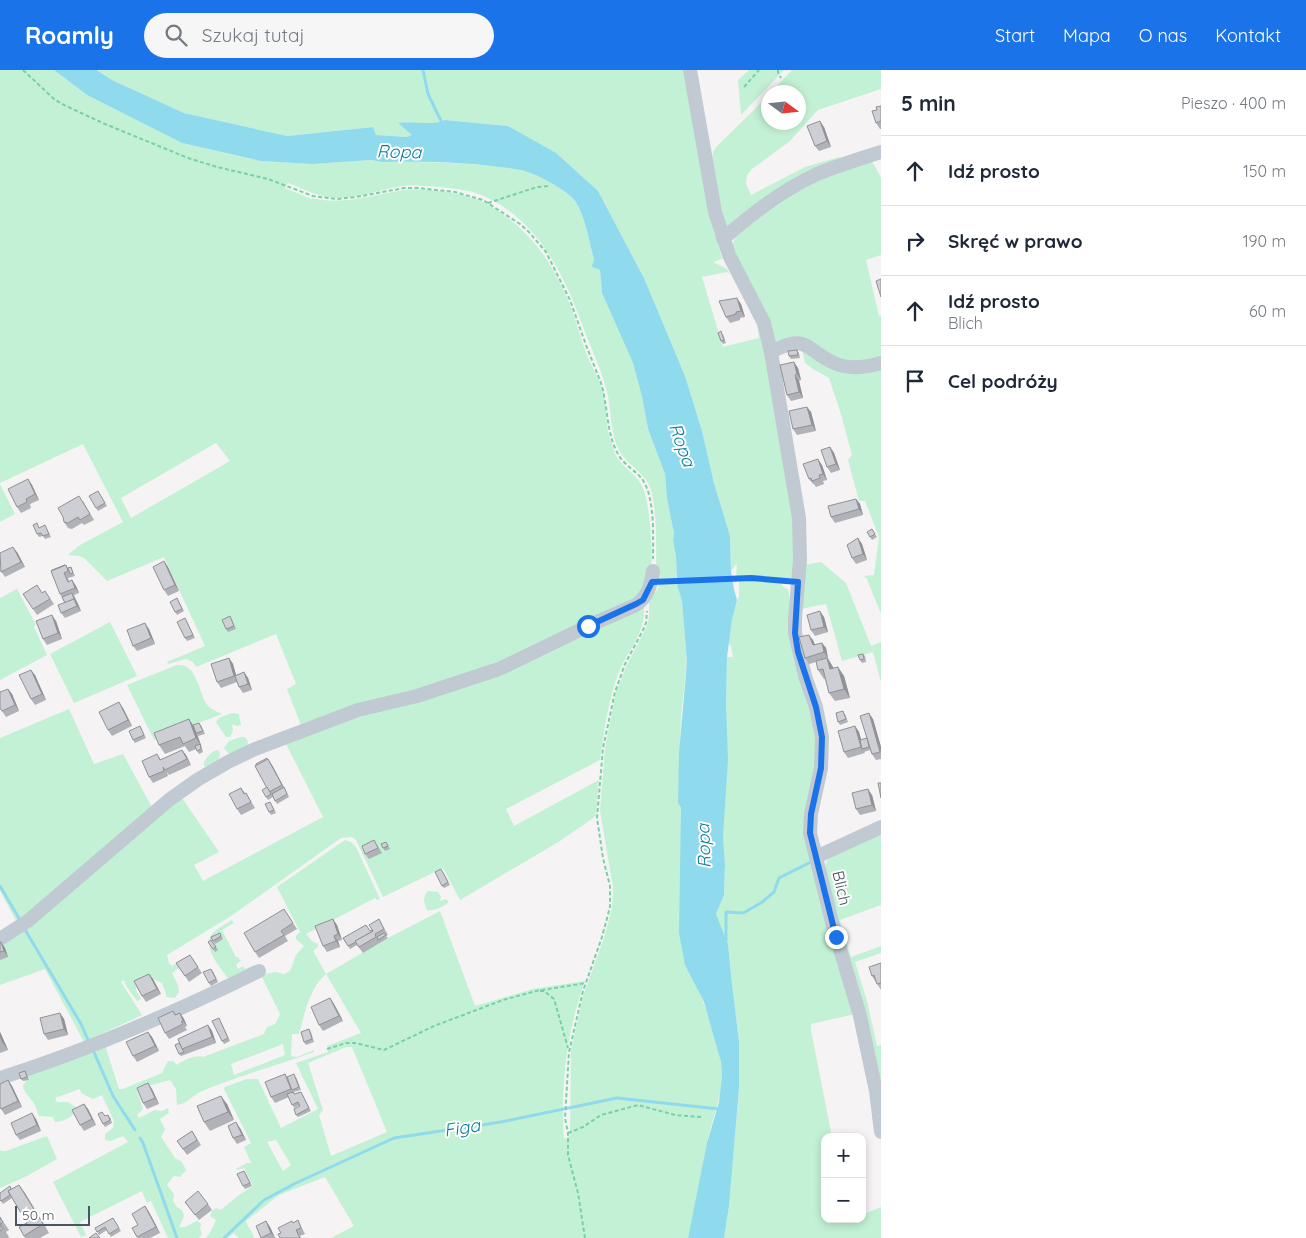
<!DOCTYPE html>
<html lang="pl">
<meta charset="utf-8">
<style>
body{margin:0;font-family:Quicksand,sans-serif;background:#f6f6f7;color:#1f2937}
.controls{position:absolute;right:15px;bottom:15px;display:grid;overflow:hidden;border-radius:10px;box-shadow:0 2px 8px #0003}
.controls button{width:45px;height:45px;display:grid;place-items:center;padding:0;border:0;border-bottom:1px solid #e0e1e3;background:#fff;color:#1f2937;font:25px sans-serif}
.compass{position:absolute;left:761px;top:15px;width:45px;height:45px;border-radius:50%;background:#fff;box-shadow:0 2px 8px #0003;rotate:105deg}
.scale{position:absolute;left:15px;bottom:12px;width:75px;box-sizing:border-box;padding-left:5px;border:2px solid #4a5661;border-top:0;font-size:14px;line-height:18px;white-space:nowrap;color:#4a5661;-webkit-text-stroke:4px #fff;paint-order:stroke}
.stop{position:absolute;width:15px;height:15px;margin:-11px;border:4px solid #1a73e8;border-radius:50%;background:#fff}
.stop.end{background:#1a73e8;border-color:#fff;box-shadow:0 1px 5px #0008}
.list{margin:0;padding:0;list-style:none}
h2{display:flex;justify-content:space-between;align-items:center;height:65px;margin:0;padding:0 20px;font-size:21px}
h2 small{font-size:16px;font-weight:400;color:#747a83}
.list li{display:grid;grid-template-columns:32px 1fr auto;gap:15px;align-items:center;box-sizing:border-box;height:70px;padding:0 20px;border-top:1px solid #e0e1e3}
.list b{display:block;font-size:19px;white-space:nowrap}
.list p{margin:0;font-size:16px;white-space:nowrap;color:#747a83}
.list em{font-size:16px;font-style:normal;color:#747a83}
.icon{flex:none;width:28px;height:28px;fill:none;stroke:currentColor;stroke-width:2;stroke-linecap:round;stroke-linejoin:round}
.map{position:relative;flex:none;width:881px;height:1168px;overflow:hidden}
header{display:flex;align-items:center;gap:30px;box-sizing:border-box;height:70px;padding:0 25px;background:#1a73e8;color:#fff}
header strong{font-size:24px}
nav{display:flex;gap:28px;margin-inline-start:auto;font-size:18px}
.search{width:350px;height:45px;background:#f6f6f7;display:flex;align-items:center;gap:12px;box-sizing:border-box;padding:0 18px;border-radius:28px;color:#747a83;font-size:19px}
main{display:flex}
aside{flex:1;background:#fff}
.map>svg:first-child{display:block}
.green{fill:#c3f1d5;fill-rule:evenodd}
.water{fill:#90daee}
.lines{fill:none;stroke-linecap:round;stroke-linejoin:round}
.stream{stroke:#90daee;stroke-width:3}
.path{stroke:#7ad0a6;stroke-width:2;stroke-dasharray:4 2.5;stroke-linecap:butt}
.minor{stroke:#c1cad2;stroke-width:14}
.wall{fill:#b0b2b7}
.shaded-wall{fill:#909195}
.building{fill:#cdcfd5;stroke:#909195}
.route{stroke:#1a73e8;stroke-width:6}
.labels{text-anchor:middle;stroke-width:4;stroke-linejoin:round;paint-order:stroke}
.street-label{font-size:16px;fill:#4a5661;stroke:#fff}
.water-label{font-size:18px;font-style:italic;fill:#0c7c9b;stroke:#fff}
</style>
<header>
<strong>Roamly</strong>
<div class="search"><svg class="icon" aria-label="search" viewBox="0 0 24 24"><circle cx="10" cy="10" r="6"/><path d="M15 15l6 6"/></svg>Szukaj tutaj</div>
<nav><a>Start</a><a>Mapa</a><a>O nas</a><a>Kontakt</a></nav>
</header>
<main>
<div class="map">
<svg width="881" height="1168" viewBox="0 0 881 1168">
<rect width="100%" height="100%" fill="#f5f3f3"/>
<g class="green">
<path d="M0,0H54L87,25L182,73L261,91L312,94L371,90L383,92C428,92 475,92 520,100C534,102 567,120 575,131C585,145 589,172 594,189L593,197L600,200L602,223L633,293L642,327L648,359L665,404L667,429L674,463L673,471L676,487V509H656C656,486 658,435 649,415C640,397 621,393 615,370C610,353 611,335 606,318C600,296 590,276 582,254C562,199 533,142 473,122C462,119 418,114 405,116C383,118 361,128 338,128C320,128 304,119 288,113L285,118L311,129L312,128C344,136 374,124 406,120C428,118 467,123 487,134C530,159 552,191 571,237C576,251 580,266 585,280C590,295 600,309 604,325C606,335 606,345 607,355C608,364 612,373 614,381C619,396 635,402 642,416C650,431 653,483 651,501C650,509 644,518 641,526L516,589L302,658L287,619L296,614L276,564L196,597L193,592L186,589L168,594L167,592L205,576L164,487L107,511L84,488L79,486L68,485L80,475L123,452L83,374L0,413ZM216,373L230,391L131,448L121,428Z"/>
<path d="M98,0H684L708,139L722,189L713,192L727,199L730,204L727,202L702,207L723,277L759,268L757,251L763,268L788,404L796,479L792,510L753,506H736L737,493L731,501L730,466L714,413L702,361L685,306L644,208L598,121L508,56L446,50C433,57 414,51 399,54L413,65L407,67L376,65L372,57L287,66L184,43L112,10Z"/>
<polygon points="749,0 784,0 741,45 738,10"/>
<polygon points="792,0 881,0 881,19 818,40 790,71 752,99 747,105 746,114 751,125 805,97 839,87 844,89 727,157 723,154 712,91 713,82 717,76 768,26 768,52 798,52 798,22 771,22"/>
<polygon points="872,91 881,108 881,185 866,190 879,246 881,245 881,292 861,296 775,273 765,240 731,178 734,170 739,162 761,142 821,106"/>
<polygon points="802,280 820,289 881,297 881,544 867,509 864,506 874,505 879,467 865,431 859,431 848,390 852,385 841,344 829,308 813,299 805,293"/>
<polygon points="0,414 15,444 0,452"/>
<polygon points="821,492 846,513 871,576 881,572 881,612 873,582 842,591 826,534 800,539 804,495"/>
<polygon points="739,510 758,510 781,512 782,516 788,519 818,683 808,733 855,944 811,954 811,960 832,1067 825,1067 825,1149 862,1149 862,1145 881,1137 881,1168 724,1168 729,1136 739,1018 739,971 732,914 728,874 716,844 724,825 725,794 723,767 727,587 733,587 731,576 728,574 733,542 739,526"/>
<path d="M676,512L682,531L687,592L681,646L678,733L681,738V793L696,916C706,935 723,986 722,1007C721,1031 711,1051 707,1074C701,1105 695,1137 688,1168H331L354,1156L325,1107L279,1125L246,1151C247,1157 253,1161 254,1168H239L234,1163L228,1168H206L211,1161L216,1150L210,1146L212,1141L216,1138L221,1140L239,1125L253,1116L244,1098L237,1100L236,1099L247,1093H251L244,1077L251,1073L224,1019L225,1017L247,1009H258L281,1058L318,1039L296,993L328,982L327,976L361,963L326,904C310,917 304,945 299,964H292L291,986L297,987L314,980V982C276,996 237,1006 200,1022C192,1026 185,1035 177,1035L176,1019L170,1010L148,1016L137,1021L143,1039L137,1045L139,1048L155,1040L162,1041L168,1038L169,1043L160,1049L165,1059L161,1067L175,1088L182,1092L186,1100L180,1107L174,1106L167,1115L174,1124L173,1131L177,1137L182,1140L184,1146L179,1157C187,1158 191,1153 198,1151L201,1154L200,1158L202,1165L198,1168H168L151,1131L147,1133L142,1121L80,1152L86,1165L81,1167L53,1112L128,1072L123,1066L111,1071L105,1070V1064L113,1058L114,1051L102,1025L93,1029L81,1023L80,1019L55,1028L57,1032H68L77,1038C74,1047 65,1051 55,1052L53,1047L39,1046L34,1033L25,1022L23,1016L26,1011L29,1010L27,1001L105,975L119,1019H123L162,1003L168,991H173L177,995C182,990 198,984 203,987L264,964L267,957L275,954L280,944L261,905L275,902L284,904L288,902L291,899L296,885L304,876L296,869V866L300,862L277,817L345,770L351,772L356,777L380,829L377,830L375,828L306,864L312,871L318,874V877L313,881L326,904L388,868L440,841L475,936L533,919L585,911C567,961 560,1016 564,1069L570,1066L571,980L583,926L604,868L612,838L613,817L600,741L605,678L616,622L626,597L647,556L649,547V529L657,520L659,514ZM283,974L285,985L234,1005L231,994ZM346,977H352L387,1062L331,1086L319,1045L323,1040L308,993ZM276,1070L291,1095L283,1101L267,1072Z"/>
<polygon points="17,519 36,555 34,557 47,585 0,610 0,528"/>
<path d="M644,537C646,563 627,581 618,604C608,632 604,662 600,690L506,739L514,756L599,710L596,746L560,771L460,830L443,798L383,827L356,770L352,767L341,768L231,846L167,885L169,893L172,896L178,893L180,897L172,903L178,915L179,922L175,928L167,927L162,913L144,905L140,908V914L137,916L136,920L141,929L137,931L126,916L124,910L121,912L142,945L84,972L45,899L0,915V872L180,725L219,782L194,795L203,811L323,747L284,670L408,632Z"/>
<polygon points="110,552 137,606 74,633 50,584"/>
<path d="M177,595C198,593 198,623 208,636C212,640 218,642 222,644L154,670L127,615Z"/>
<polygon points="69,639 94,694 123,684 153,739 18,854 0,821 0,668"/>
<polygon points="232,643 239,644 241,655 237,656 232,654 233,661 230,667 226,667 216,652 219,648"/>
<path d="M241,667H245C248,671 249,673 247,678L230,685L224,678L229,671Z"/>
<path d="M218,680L220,684L219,689L208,697L204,696V692C208,686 211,681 218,680Z"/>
<polygon points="881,763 881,835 840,850 851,887 881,876 881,883 855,892 867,931 877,976 881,975 881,1016 825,800 826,793 830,786"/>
<path d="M428,821L438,822L441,827L440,831L446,829L449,832C442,837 436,841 427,840C424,832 422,827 428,821Z"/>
<path d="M232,850L234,853L222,860L236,887H238L241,891L236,894L238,899L243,896L245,899L254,895L255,897L229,910C222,899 201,877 212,864C217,858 226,854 232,850Z"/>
<polygon points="47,1066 57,1089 25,1107 0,1118 0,1079 1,1081 6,1081"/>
</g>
<path class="water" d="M54,0H97L112,10L184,43L287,66L373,57L376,65L407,67L412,65L398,53C413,51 434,56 445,50L508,56L556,83L598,121L644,208L685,306L702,361L714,413L730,466L731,501L734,519L737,530L732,549L727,587L726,635L728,690L723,767L725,794L724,825L716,844L728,874L732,914L739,971V1018L729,1136L724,1168H688L707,1073L719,1032L722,1006L721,992L704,932L685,895L679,863L681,738L678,733L679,683L687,592L682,531L677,515L676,487L673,471L674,463L667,429L665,404L648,359L642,327L633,293L602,223L600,200L592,197L594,189C589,172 585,145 575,131C567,120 534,102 520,100C475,92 428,91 383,92L371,90L312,94L261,91L182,73L87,25Z"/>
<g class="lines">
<g class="stream">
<polyline points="423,0 428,24 443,55"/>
<polyline points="0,816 20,850"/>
<polyline points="24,858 81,954 89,972"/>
<polyline points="726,870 726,842 743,843 761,833 774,822 779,808 809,793"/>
<polyline points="93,980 113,1026 135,1060"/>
<polyline points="140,1068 143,1073 177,1168"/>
<polyline points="224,1168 264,1130 296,1113 394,1068 501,1052 617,1028 719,1039"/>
</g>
<g class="path">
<path d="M23,0L54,29L64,35L105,54L188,88L217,97L268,109L313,126L337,129L356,127L404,118H418L455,122L483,130L520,154L529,162L546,182L570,230L586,275L601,313C608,335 606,363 618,384C624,396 638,401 644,412C655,431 653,468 653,489"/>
<polyline points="778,0 778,3 781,8"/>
<polyline points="744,17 759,0"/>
<polyline points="488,133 537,117 549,116"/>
<polyline points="662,512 751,508 787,511"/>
<polyline points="540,921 544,921 554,929 568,978"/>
<polyline points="327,979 346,973 355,973 384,980 434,956 503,930 536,921 586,913"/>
<polyline points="568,1063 583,1057 601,1045 638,1035 675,1045 702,1047"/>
<polyline points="585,1168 578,1123 568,1085 568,1063 565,1048 569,982 583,921 602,867 610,837 610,816 603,788 597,748 603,678 615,622 625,594 643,560 646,553 647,541"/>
</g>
<g class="minor">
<polyline points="690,0 715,142 729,185 764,253 771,282 799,448 800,490 795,549 795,563 805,606 816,637 822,667 821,698 811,744 810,763 832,852 860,946 876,1021 881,1062"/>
<path d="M723,169C751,144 781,121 815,105C836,96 859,89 881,82"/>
<path d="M771,282C808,263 804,279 834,293C849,300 867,297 881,293"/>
<polyline points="816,787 881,757"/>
<path d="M0,869L29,850L169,730L197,710L228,692L255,679L358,640L417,626L499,599L588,556L636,535C648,526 651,515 653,501"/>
<path d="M0,1008C89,980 176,942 259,901"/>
</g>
</g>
<g class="wall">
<polygon points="881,36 881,59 880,59 876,53 877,40"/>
<polygon points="824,57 831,77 819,81 815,76"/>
<polygon points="741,234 745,247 740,248 740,250 730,253 726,247"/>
<polygon points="723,264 726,273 723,274 721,271"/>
<polygon points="797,280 799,283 800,288 791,289 789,286"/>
<polygon points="780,295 798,298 801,310 799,311 803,328 791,331 787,325"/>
<polygon points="807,337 811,342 816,361 797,365 793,359"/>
<polygon points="830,377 834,383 840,400 831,403 827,397"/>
<polygon points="822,395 827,410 823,411 824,414 816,417 814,414 813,414 809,409"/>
<polygon points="28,409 32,415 39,430 30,434 31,438 21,443 17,437"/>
<polygon points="98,421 107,436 98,441 96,438"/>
<polygon points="856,429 860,434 863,445 835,453 831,447"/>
<polygon points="83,431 94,450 84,455 82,453 72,459 68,458 64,452"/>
<polygon points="45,455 51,467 45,469 43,466 39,467 37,464 40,458"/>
<polygon points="872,459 877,467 872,470 867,462"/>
<polygon points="858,468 862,474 867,490 856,494 852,488"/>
<polygon points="17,482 25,497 5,507 0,500"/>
<polygon points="164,491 168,497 179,521 168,526 164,520"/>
<polygon points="66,495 68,498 71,497 75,506 68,508 69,511 72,510 76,516 79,523 74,525 81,541 65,548 61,543 65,533 60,524"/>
<polygon points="45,521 54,534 37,545 33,539 42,523"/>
<polygon points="177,528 184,541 177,545 175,542"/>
<polygon points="230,546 236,559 228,562 226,559"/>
<polygon points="824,547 828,562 815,566 811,560"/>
<polygon points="185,548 195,568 187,571 185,568"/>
<polygon points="56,551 62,569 47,575 43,569"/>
<polygon points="149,559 155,574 137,581 133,576"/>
<polygon points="813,570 815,575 822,573 826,578 828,588 834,599 844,606 850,628 835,631 829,623 825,609 824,609 818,600 816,592 809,594 805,588"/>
<polygon points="863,584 865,586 866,592 862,593 860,590"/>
<polygon points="229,588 233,594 236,605 244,602 248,608 252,620 243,623 239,617 237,612 221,618 217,612"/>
<polygon points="35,605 46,630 35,635 31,629"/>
<polygon points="8,619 12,624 19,641 6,647 2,641"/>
<polygon points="123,638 132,656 112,666 108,660"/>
<polygon points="845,644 848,652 840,655 838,652"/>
<polygon points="873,649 881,677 881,689 876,690 872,684 870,680 864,682 865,683 848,688 844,682 855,656 859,662 861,670 867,668"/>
<polygon points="193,655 201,655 205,664 198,666 203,682 199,684 196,679 189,682 185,676 165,684 159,675"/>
<polygon points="140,656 146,668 135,673 133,670"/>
<polygon points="182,680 186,685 191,695 169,705 167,702 168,706 153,713 149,707 157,684 161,690"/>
<polygon points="268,689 272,695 289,727 277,734 273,727 268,730 266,727"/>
<polygon points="241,718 245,723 246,723 255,738 241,745 237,739"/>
<polygon points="872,725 876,741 860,745 856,739"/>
<polygon points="270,732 276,743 271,745 269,742"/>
<polygon points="374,770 382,783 369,789 365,784"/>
<polygon points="388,775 390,779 385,781 383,778"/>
<polygon points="443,802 450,815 444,818 442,816"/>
<polygon points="288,845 297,859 285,866 288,871 259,888 255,882"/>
<polygon points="379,849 388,865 386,866 388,868 363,883 357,875 350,879 343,868 370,861 372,860"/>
<polygon points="337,855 342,870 338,871 340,877 327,882 323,876"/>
<polygon points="220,863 223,869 215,874 211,867"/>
<polygon points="211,870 218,880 215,882 208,872"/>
<polygon points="0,872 5,878 8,887 0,890"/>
<polygon points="190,885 202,903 189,912 176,893"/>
<polygon points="881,893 881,920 872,906"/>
<polygon points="213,901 218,912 211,916 209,913"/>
<polygon points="149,904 153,909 161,924 146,932 142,926"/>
<polygon points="330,928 334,934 343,951 323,961 319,955"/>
<polygon points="173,941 176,945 180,943 184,949 187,956 185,957 187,960 169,969 165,963"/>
<polygon points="60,943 64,949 68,965 48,970 44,964"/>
<polygon points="219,948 230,971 224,974 222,971"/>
<polygon points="208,955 212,961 216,973 181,986 179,984 179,973"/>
<polygon points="309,959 311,962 314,972 306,975 304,972"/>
<polygon points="0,962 8,980 0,983"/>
<polygon points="148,962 152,967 159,981 137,992 133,986"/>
<polygon points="25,1001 27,1004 29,1010 23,1011 21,1009"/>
<polygon points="285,1004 287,1007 296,1007 301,1020 294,1022 295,1024 301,1022 311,1041 298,1047 296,1045 300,1035 294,1038 289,1027 275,1033 271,1027"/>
<polygon points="8,1010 12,1016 22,1037 5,1045 1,1039"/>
<polygon points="152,1019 159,1034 147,1039 143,1033"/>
<polygon points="84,1034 88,1039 96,1055 84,1061 80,1055"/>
<polygon points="227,1034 234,1050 210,1061 204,1052"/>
<polygon points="105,1046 110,1047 112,1053 105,1057 103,1054"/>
<polygon points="36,1049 41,1061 20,1070 16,1065"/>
<polygon points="240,1058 246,1070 237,1074 233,1068"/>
<polygon points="192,1061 201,1075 187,1085 177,1071"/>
<polygon points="246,1104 252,1116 245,1119 243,1116"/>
<polygon points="19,1115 49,1163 40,1168 25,1168 19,1157 27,1153 12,1128 3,1134 0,1130 11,1119"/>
<polygon points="185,1132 208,1134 212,1140 199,1150"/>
<polygon points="145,1136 149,1142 160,1163 150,1168 138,1168 132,1158 138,1155"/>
<polygon points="0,1147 9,1160 6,1162 9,1167 8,1168 0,1168"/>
<polygon points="113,1148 121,1161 111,1167 107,1160 99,1165 95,1158"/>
<polygon points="298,1150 305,1164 300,1166 301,1168 280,1168 281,1163 293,1153"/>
<polygon points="266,1151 270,1157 275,1168 261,1168"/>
</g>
<g class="shaded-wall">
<polygon points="820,51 824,57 831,77 827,71"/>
<polygon points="737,228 741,234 745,247 741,241"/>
<polygon points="794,292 798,298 801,310 797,304"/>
<polygon points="795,305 799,311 803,328 799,322"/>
<polygon points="807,337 811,342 816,361 812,355"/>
<polygon points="830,377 834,383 840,400 836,394"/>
<polygon points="818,389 822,395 827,410 823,404"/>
<polygon points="28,409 32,415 39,430 35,424"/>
<polygon points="856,429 860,434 863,445 859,439"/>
<polygon points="858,468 862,474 867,490 863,484"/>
<polygon points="13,477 17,482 25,497 21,492"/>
<polygon points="164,491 168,497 179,521 175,515"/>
<polygon points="72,510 76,516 79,523 75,518"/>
<polygon points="72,523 78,534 81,541 77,536"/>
<polygon points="820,541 824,547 828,562 824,557"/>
<polygon points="52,545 56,551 62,569 58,563"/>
<polygon points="145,553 149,559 155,574 151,568"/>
<polygon points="809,565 813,570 817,581 813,575"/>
<polygon points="822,573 826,578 828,588 824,582"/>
<polygon points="229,588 233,594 238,612 234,606"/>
<polygon points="827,588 833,597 836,608 830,599"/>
<polygon points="838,597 844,606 850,628 844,619"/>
<polygon points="31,600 35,605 46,630 42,624"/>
<polygon points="244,602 248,608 252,620 248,614"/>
<polygon points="8,619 12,624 19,641 15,635"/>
<polygon points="119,632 123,638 132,656 128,650"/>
<polygon points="869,643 873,649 881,677 881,683"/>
<polygon points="189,649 195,658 196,663 202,677 196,668"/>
<polygon points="855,656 859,662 864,679 862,679 865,683 861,677"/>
<polygon points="182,680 186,685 191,695 187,689"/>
<polygon points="268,689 272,695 289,727 282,715"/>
<polygon points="868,719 872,725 876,741 872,735"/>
<polygon points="333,849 337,855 342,870 338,864"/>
<polygon points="334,866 338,871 340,877 336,871"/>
<polygon points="1,872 5,878 8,887 4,881"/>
<polygon points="149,904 153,909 161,924 157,919"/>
<polygon points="330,928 334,934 343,951 339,946"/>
<polygon points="60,943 64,949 68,965 64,959"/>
<polygon points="180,943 184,949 187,956 183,951"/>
<polygon points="208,955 212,961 216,973 212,967"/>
<polygon points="0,962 1,964 8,980 2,972 0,967"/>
<polygon points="148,962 152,967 159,981 155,976"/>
<polygon points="8,1010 12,1016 22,1037 18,1031"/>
<polygon points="148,1013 152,1019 159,1034 155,1028"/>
<polygon points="221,1026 227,1034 234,1050 228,1042"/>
<polygon points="84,1034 88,1039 96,1055 92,1049"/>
<polygon points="32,1043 36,1049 41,1061 37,1055"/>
<polygon points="236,1052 240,1058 246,1070 242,1065"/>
<polygon points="19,1115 25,1123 49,1163 43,1154"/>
<polygon points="145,1136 149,1142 160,1163 156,1157"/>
<polygon points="266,1151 270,1157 275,1168 271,1163"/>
</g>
<g class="building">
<polygon points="881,36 881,51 876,53 872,41 877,40 876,37"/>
<polygon points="820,51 827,71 815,76 807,56"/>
<polygon points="881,209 881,227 876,211"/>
<polygon points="737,228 741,241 736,242 736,244 726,247 719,231"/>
<polygon points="721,261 724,270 721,271 718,263"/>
<polygon points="797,280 798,285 789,286 788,281"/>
<polygon points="794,292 797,304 795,305 799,322 787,325 780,295"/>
<polygon points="807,337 812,355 793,359 789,341"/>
<polygon points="830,377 836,394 827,397 821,380"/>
<polygon points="818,389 823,404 819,405 820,408 812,411 811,408 809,409 803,394"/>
<polygon points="28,409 35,424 26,429 27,432 17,437 8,419"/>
<polygon points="98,421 105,433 96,438 89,426"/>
<polygon points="79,426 90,444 80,450 78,447 68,453 64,452 63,447 58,438"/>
<polygon points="856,429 859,439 831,447 828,436"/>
<polygon points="37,453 39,458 45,455 49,464 43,466 41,463 37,464 33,455"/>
<polygon points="872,459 875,464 870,467 867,462"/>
<polygon points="858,468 863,484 852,488 847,475"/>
<polygon points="13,477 21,492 1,502 0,483"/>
<polygon points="164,491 175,515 164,520 153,497"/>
<polygon points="65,495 52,501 52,500"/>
<polygon points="66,495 68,501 64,503 68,512 72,510 75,518 60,524 51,501"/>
<polygon points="71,497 73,503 70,504 68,498"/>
<polygon points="37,515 42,523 45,521 50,529 33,539 23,524"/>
<polygon points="72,523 74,529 65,533 62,527"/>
<polygon points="177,528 182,539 175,542 170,532"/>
<polygon points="74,529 77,536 61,543 58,535"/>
<polygon points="820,541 824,557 811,560 807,545"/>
<polygon points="52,545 58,563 43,569 36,551"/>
<polygon points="230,546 234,556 226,559 222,550"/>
<polygon points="185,548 193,565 185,568 177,552"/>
<polygon points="145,553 151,568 133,576 127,560"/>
<polygon points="809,565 813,575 822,573 824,582 805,588 799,567"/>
<polygon points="863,584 864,589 860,590 858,585"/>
<polygon points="229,588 234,606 217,612 211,594"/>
<polygon points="827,588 830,599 838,597 844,619 829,623 823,599 818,600 816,591"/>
<polygon points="31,600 42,624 31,629 19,605"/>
<polygon points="244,602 248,614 239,617 235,606"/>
<polygon points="8,619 15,635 2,641 0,638 0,622"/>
<polygon points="119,632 128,650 108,660 99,642"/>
<polygon points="843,641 846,649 838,652 836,643"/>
<polygon points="869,643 880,682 872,684 860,646"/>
<polygon points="189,649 196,668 183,674 180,667 159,675 154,663"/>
<polygon points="199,653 203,661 196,663 193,655"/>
<polygon points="140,656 144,665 133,670 129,661"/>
<polygon points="855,656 861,677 844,682 838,661"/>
<polygon points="867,668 869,677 862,679 860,670"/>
<polygon points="200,674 201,679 197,681 195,676"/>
<polygon points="182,680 187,689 165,700 163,697 164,701 149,707 142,691 157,684 160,690"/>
<polygon points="267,688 267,690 256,696 256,694"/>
<polygon points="268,689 282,715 269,722 255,696"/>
<polygon points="878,713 881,713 881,728"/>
<polygon points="267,717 271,724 266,727 262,720"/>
<polygon points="284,717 287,724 275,731 272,724"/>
<polygon points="241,718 244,724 246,723 251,732 237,739 229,724"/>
<polygon points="868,719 872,735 856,739 852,723"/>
<polygon points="270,732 274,740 269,742 265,734"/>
<polygon points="374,770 378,778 365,784 362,776"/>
<polygon points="386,772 388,776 383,778 381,774"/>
<polygon points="441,799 448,812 442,816 435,802"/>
<polygon points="284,839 293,853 281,861 284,865 255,882 244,863"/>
<polygon points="333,849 338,864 334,866 336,871 323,876 315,856"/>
<polygon points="379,849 384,859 375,864 376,867 359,877 355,871 373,861 369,855"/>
<polygon points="366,855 370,861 372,860 373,861 355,871 356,872 348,876 343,868"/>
<polygon points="220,863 221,866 213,871 211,867"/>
<polygon points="384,863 386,865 378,870 377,867"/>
<polygon points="211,870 216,877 213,879 208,872"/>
<polygon points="0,872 1,872 4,881 0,882"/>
<polygon points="190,885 198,897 185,906 176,893"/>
<polygon points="881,893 881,913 877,914 874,905 872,906 869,897"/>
<polygon points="211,899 216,909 209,913 203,902"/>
<polygon points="149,904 157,919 142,926 134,911"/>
<polygon points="330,928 339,946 319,955 311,937"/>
<polygon points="173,941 175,945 180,943 183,951 181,952 183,954 165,963 158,948"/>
<polygon points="60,943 64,959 44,964 40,948"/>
<polygon points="219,948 228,968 222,971 212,951"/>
<polygon points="208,955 212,967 182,979 178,969"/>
<polygon points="309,959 312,969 304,972 301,962"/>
<polygon points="148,962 155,976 133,986 126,972"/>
<polygon points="179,973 184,982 179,984 175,975"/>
<polygon points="25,1001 27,1007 21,1009 19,1003"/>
<polygon points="285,1004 291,1019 271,1027 265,1012"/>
<polygon points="294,1004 299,1017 292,1020 287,1007"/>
<polygon points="8,1010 18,1031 1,1039 0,1037 0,1014"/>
<polygon points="148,1013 155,1028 143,1033 137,1018"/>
<polygon points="293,1022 294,1024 301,1022 309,1038 296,1045 294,1039 300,1036 298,1032 292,1035 287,1024"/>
<polygon points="221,1026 228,1042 204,1052 197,1036"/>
<polygon points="84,1034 92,1049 80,1055 72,1040"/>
<polygon points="102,1042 105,1046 108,1045 110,1050 103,1054 98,1044"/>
<polygon points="32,1043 37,1055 16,1065 11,1053"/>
<polygon points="236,1052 242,1065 233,1068 228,1056"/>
<polygon points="192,1061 197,1070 183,1079 177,1071"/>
<polygon points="244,1101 250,1113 243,1116 237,1104"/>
<polygon points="19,1115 43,1154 24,1166 19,1157 27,1153 8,1121"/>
<polygon points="10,1116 11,1119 8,1121 10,1125 1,1131 0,1130 0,1123"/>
<polygon points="198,1121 208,1134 195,1145 185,1132"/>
<polygon points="145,1136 156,1157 137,1167 132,1158 138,1155 132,1144"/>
<polygon points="0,1147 3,1152 0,1154"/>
<polygon points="113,1148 119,1158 109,1164 105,1157 97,1162 95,1158"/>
<polygon points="298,1150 301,1158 296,1160 300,1168 280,1168 278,1164 281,1163 278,1158 292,1151 293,1153"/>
<polygon points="266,1151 271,1163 261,1168 256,1156"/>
<polygon points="0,1154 3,1159 0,1161"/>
<polygon points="96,1163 100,1168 89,1168"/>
</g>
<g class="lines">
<polyline class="route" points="588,556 636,534 643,530 652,512 751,508 798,512 795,563 798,582 816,637 822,667 821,698 811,744 810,763 836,867"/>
</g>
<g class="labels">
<g class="street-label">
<text transform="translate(842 818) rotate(77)" y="6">Blich</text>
</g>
<g class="water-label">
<text transform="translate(399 82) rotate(1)" y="6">Ropa</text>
<text transform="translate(682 375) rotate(70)" y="6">Ropa</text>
<text transform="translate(704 776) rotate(-92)" y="6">Ropa</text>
<text transform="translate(462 1058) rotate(-9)" y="6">Figa</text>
</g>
</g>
</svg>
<div class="controls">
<button>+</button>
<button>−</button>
</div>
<svg class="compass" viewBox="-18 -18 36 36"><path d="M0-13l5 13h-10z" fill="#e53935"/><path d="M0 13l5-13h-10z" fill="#747a83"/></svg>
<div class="scale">50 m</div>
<div class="stop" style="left:588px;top:556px"></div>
<div class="stop end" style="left:836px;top:867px"></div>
</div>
<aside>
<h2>5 min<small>Pieszo · 400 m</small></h2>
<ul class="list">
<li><svg class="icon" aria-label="ahead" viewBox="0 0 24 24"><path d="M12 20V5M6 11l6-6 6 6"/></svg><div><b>Idź prosto</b></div><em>150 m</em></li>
<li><svg class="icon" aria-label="right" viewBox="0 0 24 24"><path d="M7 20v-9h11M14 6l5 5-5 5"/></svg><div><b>Skręć w prawo</b></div><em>190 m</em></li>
<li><svg class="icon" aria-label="ahead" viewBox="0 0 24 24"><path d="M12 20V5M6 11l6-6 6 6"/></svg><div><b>Idź prosto</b><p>Blich</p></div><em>60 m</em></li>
<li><svg class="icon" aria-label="arrive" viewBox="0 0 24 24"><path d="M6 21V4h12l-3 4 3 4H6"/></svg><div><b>Cel podróży</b></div></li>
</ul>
</aside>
</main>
